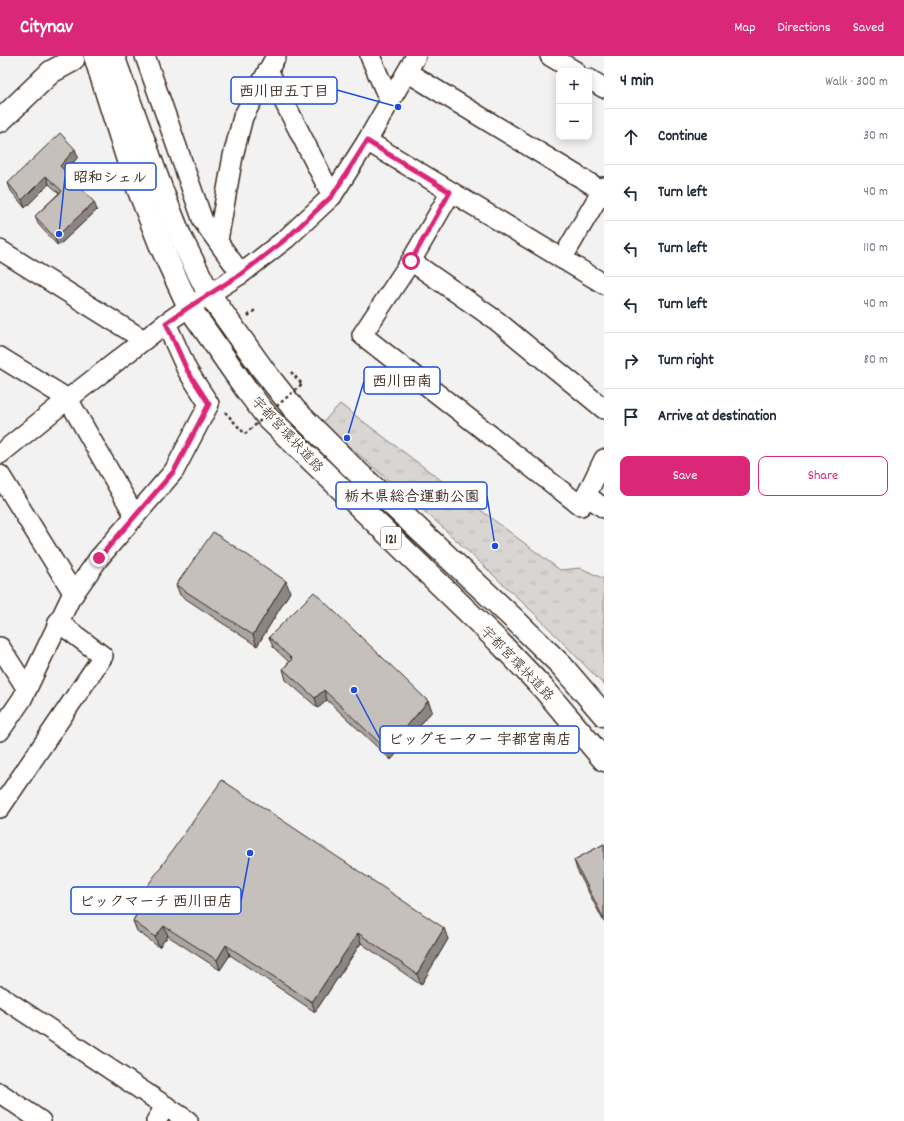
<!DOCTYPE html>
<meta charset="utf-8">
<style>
body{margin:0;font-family:Dekko,"Klee One",sans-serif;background:#f6f6f7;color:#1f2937}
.controls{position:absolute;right:12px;top:12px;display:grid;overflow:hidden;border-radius:8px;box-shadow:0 2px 10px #0003}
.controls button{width:36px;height:36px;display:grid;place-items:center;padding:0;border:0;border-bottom:1px solid #e0e1e3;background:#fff;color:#1f2937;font:20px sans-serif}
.stop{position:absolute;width:12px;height:12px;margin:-9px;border:3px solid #db2777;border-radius:50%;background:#fff}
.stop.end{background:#db2777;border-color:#fff;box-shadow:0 1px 4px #0008}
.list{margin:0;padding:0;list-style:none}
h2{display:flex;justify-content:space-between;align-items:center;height:52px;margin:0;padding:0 16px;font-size:17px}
h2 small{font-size:13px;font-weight:400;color:#747a83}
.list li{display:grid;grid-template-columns:26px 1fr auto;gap:12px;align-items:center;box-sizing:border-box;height:56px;padding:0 16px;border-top:1px solid #e0e1e3}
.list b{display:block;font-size:15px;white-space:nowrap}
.list em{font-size:13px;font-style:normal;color:#747a83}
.actions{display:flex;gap:8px;padding:12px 16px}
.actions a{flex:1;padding:9px 0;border:1px solid #db2777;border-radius:8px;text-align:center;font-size:14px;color:#db2777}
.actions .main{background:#db2777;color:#fff}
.icon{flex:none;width:22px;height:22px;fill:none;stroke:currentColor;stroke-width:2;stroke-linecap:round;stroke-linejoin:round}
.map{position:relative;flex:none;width:604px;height:1065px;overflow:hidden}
header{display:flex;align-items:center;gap:24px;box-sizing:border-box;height:56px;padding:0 20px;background:#db2777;color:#fff}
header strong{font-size:19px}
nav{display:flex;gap:22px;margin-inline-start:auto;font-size:14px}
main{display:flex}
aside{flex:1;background:#fff}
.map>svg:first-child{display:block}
.grass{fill:url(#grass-tufts);stroke:#8a8078}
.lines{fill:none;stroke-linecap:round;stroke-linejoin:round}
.minor-casing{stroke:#3b2a1e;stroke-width:22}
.tertiary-casing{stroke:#3b2a1e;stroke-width:25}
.trunk-casing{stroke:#3b2a1e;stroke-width:25}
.path{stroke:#3b2a1e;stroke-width:2.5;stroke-dasharray:3 3;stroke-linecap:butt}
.minor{stroke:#fff;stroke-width:19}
.tertiary{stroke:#fff;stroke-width:22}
.trunk{stroke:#fff;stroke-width:22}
.path-bridge{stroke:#3b2a1e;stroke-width:2.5;stroke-dasharray:3 3;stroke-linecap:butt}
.wall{fill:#aaa5a3;stroke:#3b2a1e}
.shaded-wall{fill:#8b8684;stroke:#3b2a1e}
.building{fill:#c6c0bd;stroke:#3b2a1e}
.route{stroke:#db2777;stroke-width:5}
.labels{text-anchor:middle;stroke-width:4;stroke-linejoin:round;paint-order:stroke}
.shield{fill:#fff;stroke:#766a62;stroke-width:1}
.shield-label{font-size:13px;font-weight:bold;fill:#3b2a1e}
.street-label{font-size:14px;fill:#3b2a1e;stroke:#fff}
.leader{fill:none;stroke:#1d4ed8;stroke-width:1.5}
.callout-dot{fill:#1d4ed8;stroke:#fff;stroke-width:1.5}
.callout{fill:#fff;stroke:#1d4ed8;stroke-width:1.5}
.callout-label{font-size:15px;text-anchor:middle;font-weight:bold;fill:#3b2a1e}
</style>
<header>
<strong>Citynav</strong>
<nav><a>Map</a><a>Directions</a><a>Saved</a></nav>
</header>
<main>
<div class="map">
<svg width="604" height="1065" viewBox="0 0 604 1065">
<defs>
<pattern id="grass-tufts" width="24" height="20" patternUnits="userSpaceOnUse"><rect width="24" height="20" fill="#d8d5d2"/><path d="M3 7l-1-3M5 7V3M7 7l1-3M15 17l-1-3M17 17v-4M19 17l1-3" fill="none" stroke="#bab7b4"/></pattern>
</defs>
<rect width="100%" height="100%" fill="#f3f2f2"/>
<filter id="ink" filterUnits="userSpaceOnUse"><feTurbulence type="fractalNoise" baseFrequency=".025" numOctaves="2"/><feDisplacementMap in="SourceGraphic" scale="8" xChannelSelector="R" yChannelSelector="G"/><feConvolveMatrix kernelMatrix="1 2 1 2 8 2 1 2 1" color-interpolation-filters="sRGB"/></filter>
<g filter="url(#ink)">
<polygon class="grass" points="340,348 560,514 581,512 604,523 604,629 537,560 439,468 322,367"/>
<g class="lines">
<defs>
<g id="minor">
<polyline points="145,0 203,165 241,218"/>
<polyline points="370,0 390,46"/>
<polyline points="550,0 575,15"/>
<polyline points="268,14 332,140"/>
<polyline points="407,16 601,134"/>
<polyline points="589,23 604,32"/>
<polyline points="367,85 604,228"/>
<polyline points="451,136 411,205 362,279 581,450 604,403"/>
<polyline points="218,184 233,100 243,61 276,0"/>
<polyline points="0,194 144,284"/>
<polyline points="562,203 604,131"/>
<polyline points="411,205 497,265 604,353"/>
<polyline points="0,301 68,343 135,460"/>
<polyline points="0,398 68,343 166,267 189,251 241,218 287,182 332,140 367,85 416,0"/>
<polyline points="0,419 74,538"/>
<polyline points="587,440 604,452"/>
<polyline points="0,591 27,633"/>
<polyline points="0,675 22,643 70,543 99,502 174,415 209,348 187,314 166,267"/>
<polyline points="0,752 103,600 58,566"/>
<polyline points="0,940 188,1065"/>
<polyline points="0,1037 41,1065"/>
<polyline points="156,1065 166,1050"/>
</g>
<polyline id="tertiary" points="0,65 51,16 73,4"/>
<g id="trunk">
<polyline points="95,0 132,117 160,188 189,251 246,333 268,362 498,585 543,632 604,704"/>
<polyline points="113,0 162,135 180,180 209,238 264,315 294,353 351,410 513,562 561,609 604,659"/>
</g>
</defs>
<use href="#minor" class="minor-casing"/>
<use href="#tertiary" class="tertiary-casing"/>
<use href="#trunk" class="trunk-casing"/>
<g class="path">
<polyline points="248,260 255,254"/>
<polyline points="291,316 302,328"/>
<polyline points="225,356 245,378"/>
</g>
<use href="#minor" class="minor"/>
<use href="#tertiary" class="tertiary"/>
<use href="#trunk" class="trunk"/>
<polyline class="path-bridge" points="245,378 302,328"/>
</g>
<g class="wall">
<polygon points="78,101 65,115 97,154 58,190 38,168 35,160 59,137 49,128 25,152 11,135 8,127"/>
<polygon points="176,529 290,536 257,590 180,539"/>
<polygon points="269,581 428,645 432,655 391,704 327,644 318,652 286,624 283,613 289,606 273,591"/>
<polygon points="604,788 604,866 577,814 574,804"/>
<polygon points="134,849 448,883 421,929 361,887 315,956 230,899 220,914 168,880 159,891 137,875 133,865 137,857"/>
</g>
<g class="shaded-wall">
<polygon points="75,93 78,101 63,118 60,110"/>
<polygon points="46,120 49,128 25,152 22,144"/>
<polygon points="94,146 97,154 58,190 55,182"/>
<polygon points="286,525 290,536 257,590 253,579"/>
<polygon points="324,634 327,644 318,652 315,642"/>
<polygon points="428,645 432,655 391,704 387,694"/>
<polygon points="164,870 168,880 159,891 155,881"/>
<polygon points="444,872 448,883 421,929 417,918"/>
<polygon points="358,877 361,887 315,956 312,946"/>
<polygon points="226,889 230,899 220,914 217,904"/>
</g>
<g class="building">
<polygon points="60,77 75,93 60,110 94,146 55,182 35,160 62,135 46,120 22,144 8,127"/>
<polygon points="213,476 286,525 253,579 176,529"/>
<polygon points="314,536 428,645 387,694 324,634 315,642 283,613 292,603 269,581"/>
<polygon points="222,724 444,872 417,918 358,877 312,946 226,889 217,904 164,870 155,881 133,865 139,854 134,849"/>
<polygon points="604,788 604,863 574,804"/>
</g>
</g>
<g class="lines" filter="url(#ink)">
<polyline class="route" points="99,502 174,415 209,348 187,314 166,267 189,251 241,218 287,182 332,140 367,85 450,136 411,205"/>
</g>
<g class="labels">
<rect class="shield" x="381" y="471" width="20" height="22" rx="3"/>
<g class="shield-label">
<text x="391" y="487">121</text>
</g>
<g class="street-label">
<text transform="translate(288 378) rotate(47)" y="5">宇都宮環状道路</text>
<text transform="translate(518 607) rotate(46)" y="5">宇都宮環状道路</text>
</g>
</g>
<path class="leader" d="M398 51L337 34M59 178L65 121M347 382L364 325M495 490L487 440M354 634L380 683M250 797L241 845"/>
<g class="callout-dot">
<circle cx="398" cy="51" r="4"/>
<circle cx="59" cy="178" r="4"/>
<circle cx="347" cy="382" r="4"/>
<circle cx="495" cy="490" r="4"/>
<circle cx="354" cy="634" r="4"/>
<circle cx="250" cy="797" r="4"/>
</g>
<g class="callout">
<rect x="231" y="21" width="106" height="27" rx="4"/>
<rect x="65" y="107" width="91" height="27" rx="4"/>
<rect x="364" y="311" width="76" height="27" rx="4"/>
<rect x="336" y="426" width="151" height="27" rx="4"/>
<rect x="380" y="670" width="199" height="27" rx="4"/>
<rect x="71" y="831" width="170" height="27" rx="4"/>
</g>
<g class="callout-label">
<text x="284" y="40">西川田五丁目</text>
<text x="110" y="126">昭和シェル</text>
<text x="402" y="330">西川田南</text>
<text x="412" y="445">栃木県総合運動公園</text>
<text x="480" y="688">ビッグモーター 宇都宮南店</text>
<text x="156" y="850">ビックマーチ 西川田店</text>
</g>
</svg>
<div class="controls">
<button>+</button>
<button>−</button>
</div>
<div class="stop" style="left:411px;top:205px"></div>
<div class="stop end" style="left:99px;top:502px"></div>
</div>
<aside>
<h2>4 min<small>Walk · 300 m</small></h2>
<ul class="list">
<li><svg class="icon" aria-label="ahead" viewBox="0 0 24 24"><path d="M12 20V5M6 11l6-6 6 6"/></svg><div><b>Continue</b></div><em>30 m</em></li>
<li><svg class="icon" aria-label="left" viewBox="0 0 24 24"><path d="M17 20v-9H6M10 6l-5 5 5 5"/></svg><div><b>Turn left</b></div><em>40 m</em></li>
<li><svg class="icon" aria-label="left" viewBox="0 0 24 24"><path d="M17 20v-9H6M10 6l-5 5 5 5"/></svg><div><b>Turn left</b></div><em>110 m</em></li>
<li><svg class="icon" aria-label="left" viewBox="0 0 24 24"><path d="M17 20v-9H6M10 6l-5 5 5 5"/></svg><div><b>Turn left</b></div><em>40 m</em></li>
<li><svg class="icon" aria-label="right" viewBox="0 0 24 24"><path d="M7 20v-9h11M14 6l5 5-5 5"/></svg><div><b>Turn right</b></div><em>80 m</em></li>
<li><svg class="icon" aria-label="arrive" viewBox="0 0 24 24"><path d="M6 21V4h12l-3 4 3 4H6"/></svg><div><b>Arrive at destination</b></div></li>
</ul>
<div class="actions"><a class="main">Save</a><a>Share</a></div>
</aside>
</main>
